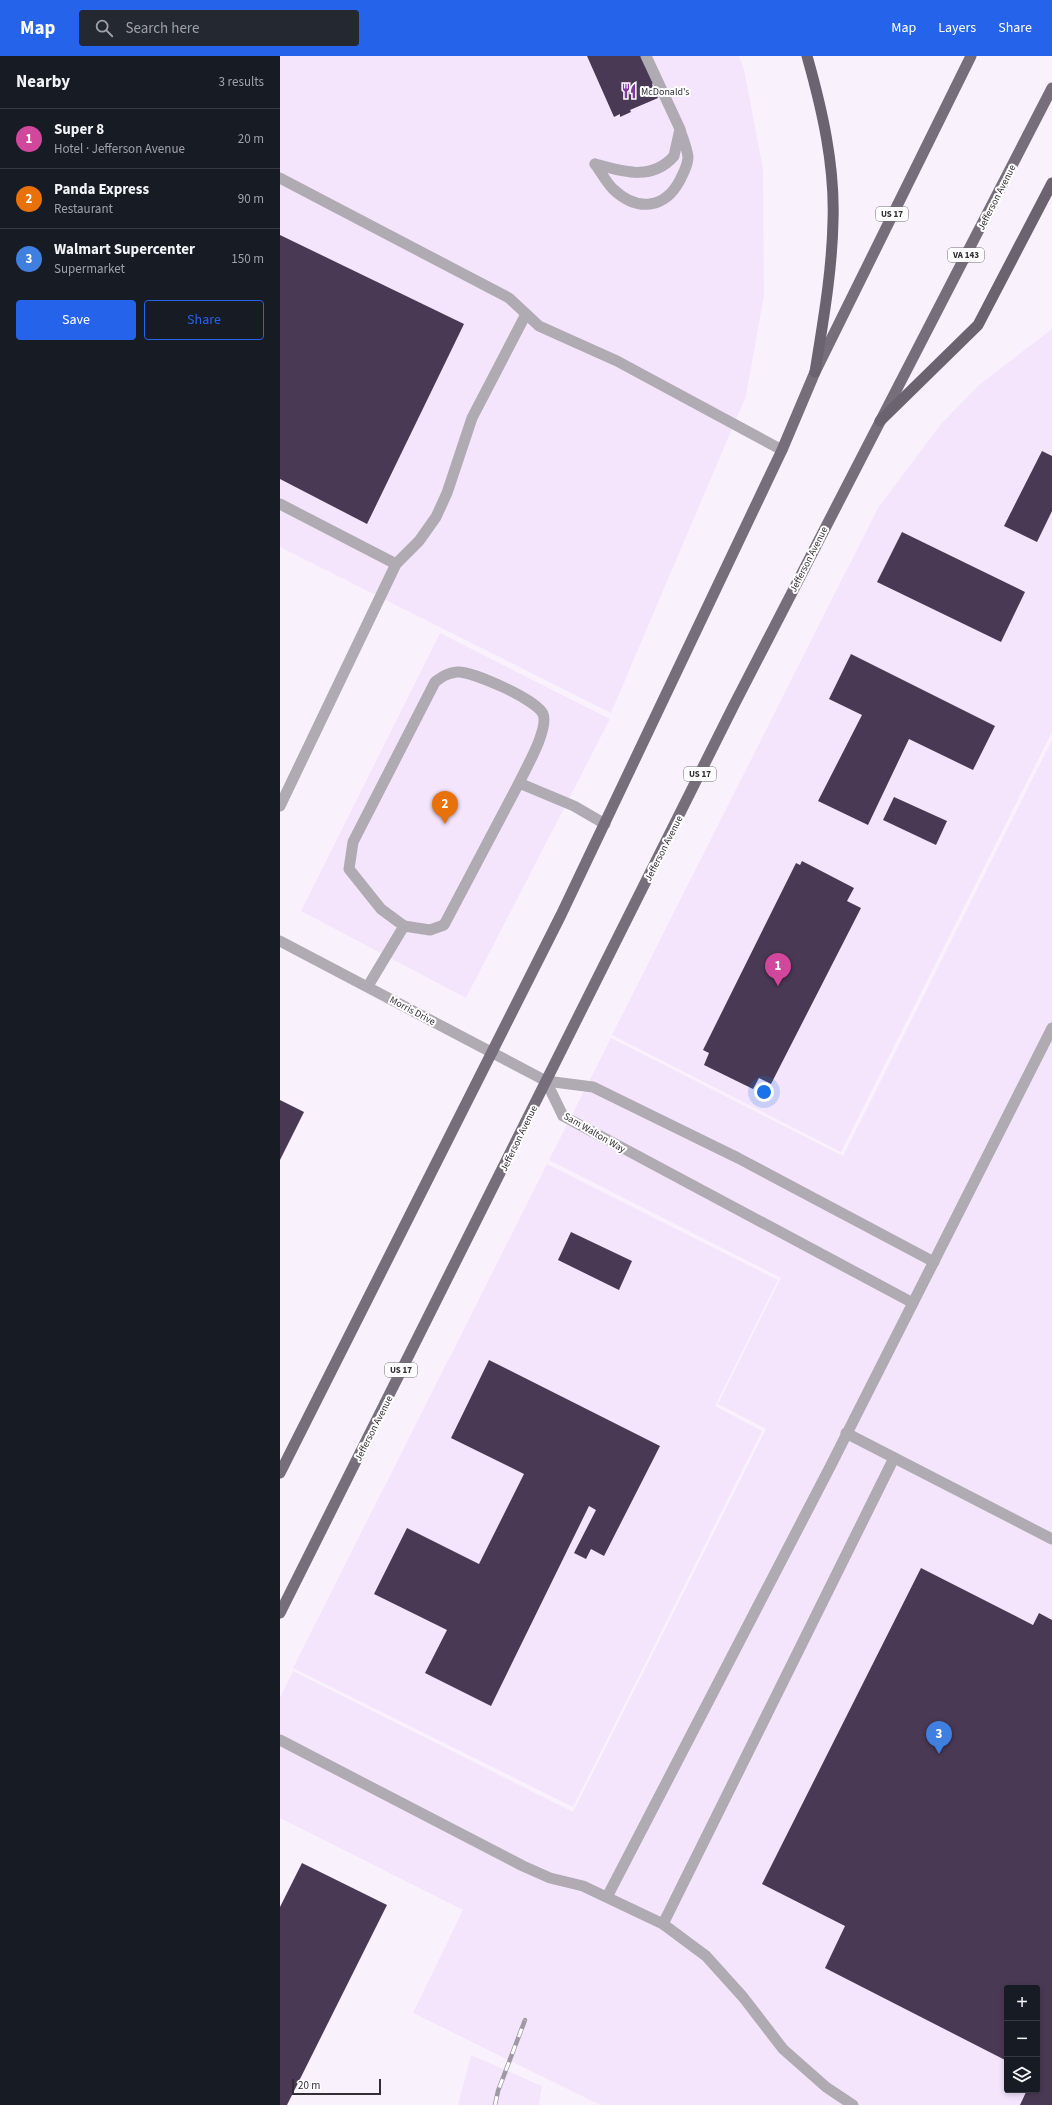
<!DOCTYPE html>
<meta charset="utf-8">
<style>
body{margin:0;font-family:"Source Sans 3",sans-serif;background:#242831;color:#f1f3f6}
.controls{position:absolute;right:12px;bottom:12px;display:grid;overflow:hidden;border-radius:4px;box-shadow:0 2px 6px #0003}
.controls button{width:36px;height:36px;display:grid;place-items:center;padding:0;border:0;border-bottom:1px solid #363941;background:#171b24;color:#f1f3f6;font:20px sans-serif}
.scale{position:absolute;left:12px;bottom:10px;width:89px;box-sizing:border-box;padding-left:4px;border:2px solid #322e34;border-top:0;font-size:11px;line-height:14px;white-space:nowrap;color:#322e34;-webkit-text-stroke:3px #fff;paint-order:stroke}
.you{position:absolute;left:484px;top:1036px;width:14px;height:14px;margin:-10px;border:3px solid #fff;border-radius:50%;background:#1a73e8;box-shadow:0 0 0 6px #1a73e833}
.badge{display:grid;place-items:center;width:26px;height:26px;border-radius:50%;background:#2563eb;color:#fff;font-size:13px;font-weight:700}
.pin{position:absolute;translate:-50% -33px;filter:drop-shadow(0 1px 2px #0008)}
.pin::after{content:'';position:absolute;top:21px;width:14px;height:12px;background:inherit;clip-path:polygon(0 0,100% 0,50% 100%)}
.list{margin:0;padding:0;list-style:none}
h2{display:flex;justify-content:space-between;align-items:center;height:52px;margin:0;padding:0 16px;font-size:17px}
h2 small{font-size:13px;font-weight:400;color:#9ea1a6}
.list li{display:grid;grid-template-columns:26px 1fr auto;gap:12px;align-items:center;box-sizing:border-box;height:60px;padding:0 16px;border-top:1px solid #363941}
.list b{display:block;font-size:15px;white-space:nowrap}
.list p{margin:0;font-size:13px;white-space:nowrap;color:#9ea1a6}
.list em{font-size:13px;font-style:normal;color:#9ea1a6}
.actions{display:flex;gap:8px;padding:12px 16px}
.actions a{flex:1;padding:9px 0;border:1px solid #2563eb;border-radius:4px;text-align:center;font-size:14px;color:#2563eb}
.actions .main{background:#2563eb;color:#fff}
.icon{flex:none;width:22px;height:22px;fill:none;stroke:currentColor;stroke-width:2;stroke-linecap:round;stroke-linejoin:round}
.map{position:relative;flex:none;width:772px;height:2049px;overflow:hidden}
header{display:flex;align-items:center;gap:24px;box-sizing:border-box;height:56px;padding:0 20px;background:#2563eb;color:#fff}
header strong{font-size:19px}
nav{display:flex;gap:22px;margin-inline-start:auto;font-size:14px}
.search{width:280px;height:36px;background:#242831;display:flex;align-items:center;gap:10px;box-sizing:border-box;padding:0 14px;border-radius:4px;color:#9ea1a6;font-size:15px}
main{display:flex}
aside{flex:1;background:#171b24}
.map>svg:first-child{display:block}
.built{fill:#f4e5fd;fill-rule:evenodd}
.building{fill:#4a3954}
.lines{fill:none;stroke-linecap:round;stroke-linejoin:round}
.service{stroke:#b0abb3;stroke-width:11}
.minor{stroke:#b0abb3;stroke-width:11}
.primary{stroke:#766e7b;stroke-width:11}
.trunk{stroke:#6c6371;stroke-width:11}
.rail-casing{stroke:#9e99a2;stroke-width:4.5}
.rail{stroke:#fff;stroke-width:3;stroke-dasharray:9;stroke-linecap:butt}
.labels{text-anchor:middle;stroke-width:4;stroke-linejoin:round;paint-order:stroke}
.shield{fill:#fff;stroke:#706d71;stroke-width:1}
.shield-label{font-size:9px;font-weight:bold;fill:#322e34}
.poi-label{font-size:10px;fill:#322e34;stroke:#fff;text-anchor:start}
.street-label{font-size:10px;fill:#322e34;stroke:#fff}
</style>
<header>
<strong>Map</strong>
<div class="search"><svg class="icon" aria-label="search" viewBox="0 0 24 24"><circle cx="10" cy="10" r="6"/><path d="M15 15l6 6"/></svg>Search here</div>
<nav><a>Map</a><a>Layers</a><a>Share</a></nav>
</header>
<main>
<aside>
<h2>Nearby<small>3 results</small></h2>
<ul class="list">
<li><span class="badge" style="background:#d1479c">1</span><div><b>Super 8</b><p>Hotel · Jefferson Avenue</p></div><em>20 m</em></li>
<li><span class="badge" style="background:#e8710a">2</span><div><b>Panda Express</b><p>Restaurant</p></div><em>90 m</em></li>
<li><span class="badge" style="background:#3f7fe0">3</span><div><b>Walmart Supercenter</b><p>Supermarket</p></div><em>150 m</em></li>
</ul>
<div class="actions"><a class="main">Save</a><a>Share</a></div>
</aside>
<div class="map">
<svg width="772" height="2049" viewBox="0 0 772 2049">
<rect width="100%" height="100%" fill="#f9f2fd"/>
<g class="built">
<polygon points="0,0 459,0 464,13 483,113 484,239 466,340 331,657 0,491"/>
<polygon points="772,273 772,676 561,1096 332,979 598,452 661,368 699,329"/>
<polygon points="160,577 330,663 186,942 21,855"/>
<path d="M772,684V2049H320L133,1957L183,1854L0,1762V1642L13,1615L293,1756L486,1373L438,1348L501,1222L269,1104L331,982L563,1100ZM727,1932H757V2034H727Z"/>
<polygon points="267,1108 498,1224 435,1350 482,1375 293,1751 13,1612"/>
<polygon points="191,1999 262,2030 259,2049 178,2049"/>
</g>
<g class="building">
<polygon points="307,0 365,0 376,25 372,28 378,42 350,54 351,56 340,61 340,58 334,61"/>
<polygon points="0,179 184,268 87,468 0,423"/>
<polygon points="762,395 772,400 772,455 757,486 724,470"/>
<polygon points="622,476 745,536 721,586 597,526"/>
<polygon points="571,598 715,670 693,714 629,683 588,769 538,745 582,659 549,643"/>
<polygon points="614,741 667,765 656,789 603,764"/>
<polygon points="522,805 574,832 567,845 581,852 491,1028 479,1022 473,1033 424,1009 429,997 423,994 516,807 520,809"/>
<polygon points="0,1044 24,1056 0,1104"/>
<polygon points="291,1176 352,1205 339,1234 278,1204"/>
<polygon points="209,1304 380,1390 324,1500 311,1493 306,1503 294,1497 316,1454 309,1450 211,1650 145,1617 167,1574 94,1538 127,1472 199,1508 244,1418 171,1382"/>
<polygon points="641,1512 753,1569 759,1557 772,1564 772,2049 740,2049 747,2034 757,2034 757,1932 727,1932 727,2005 545,1912 565,1870 482,1828"/>
<polygon points="22,1807 107,1849 7,2049 0,2049 0,1851"/>
</g>
<g class="lines">
<g class="service">
<path d="M315,108C344,116 372,125 394,100L400,73L366,0"/>
<path d="M315,108C321,116 326,126 333,133C357,156 385,153 400,124C404,116 408,109 408,101C407,92 403,82 400,74"/>
<polyline points="0,122 229,242 259,270 337,305 502,394"/>
<polyline points="0,448 116,508"/>
<polyline points="0,750 116,508 139,485 156,461 167,437 192,362 246,258"/>
<path d="M124,870L101,853L69,813L73,786L155,626C162,621 167,617 177,616C193,615 257,644 263,658C269,673 246,712 239,727"/>
<polyline points="88,930 124,870 150,874 164,869 239,727 294,750 325,768"/>
<polyline points="566,1377 772,1483"/>
<polyline points="0,1684 243,1810 270,1822 303,1830 383,1868 426,1900 463,1941 503,1993 546,2031 573,2049"/>
<polyline points="327,1841 550,1411 772,972"/>
<polyline points="383,1868 614,1402"/>
</g>
<g class="minor">
<polyline points="0,885 266,1025 313,1031 458,1102 654,1206"/>
<polyline points="266,1025 283,1060 633,1247"/>
</g>
<g class="primary">
<polyline points="0,1417 281,859 502,394 535,316 691,0"/>
<polyline points="0,1557 454,649 772,32"/>
</g>
<g class="trunk">
<path d="M527,0C542,53 555,109 553,165C552,216 543,266 535,316"/>
<polyline points="600,365 698,269 772,127"/>
</g>
<defs>
<polyline id="rail" points="215,2049 218,2035 245,1964"/>
</defs>
<use href="#rail" class="rail-casing"/>
<use href="#rail" class="rail"/>
</g>
<defs>
<symbol id="restaurant-bare" viewBox="-9 -9 18 18"><path d="M-5-6h1v4h1v-4h1v4h1v-4h1v5L-1.5 .5V6h-2V.5L-5-1ZM5-6V6H3V1.5H1.5Q1.5-4 5-6Z" fill="#8437a8" stroke="#fff" stroke-width="2.5" paint-order="stroke"/></symbol>
</defs>
<g fill-rule="evenodd">
<use href="#restaurant-bare" x="338" y="24" width="22" height="22"/>
</g>
<g class="labels">
<g class="shield">
<rect x="596" y="151" width="32" height="14" rx="3"/>
<rect x="668" y="192" width="36" height="14" rx="3"/>
<rect x="404" y="711" width="32" height="14" rx="3"/>
<rect x="105" y="1307" width="32" height="14" rx="3"/>
</g>
<g class="shield-label">
<text x="612" y="161">US 17</text>
<text x="686" y="202">VA 143</text>
<text x="420" y="721">US 17</text>
<text x="121" y="1317">US 17</text>
</g>
<g class="poi-label">
<text x="361" y="39">McDonald's</text>
</g>
<g class="street-label">
<text transform="translate(716 141) rotate(-63)" y="4">Jefferson Avenue</text>
<text transform="translate(528 503) rotate(-63)" y="4">Jefferson Avenue</text>
<text transform="translate(383 792) rotate(-63)" y="4">Jefferson Avenue</text>
<text transform="translate(133 954) rotate(28)" y="4">Morris Drive</text>
<text transform="translate(315 1076) rotate(30)" y="4">Sam Walton Way</text>
<text transform="translate(238 1082) rotate(-64)" y="4">Jefferson Avenue</text>
<text transform="translate(93 1372) rotate(-63)" y="4">Jefferson Avenue</text>
</g>
</g>
</svg>
<div class="controls">
<button>+</button>
<button>−</button>
<button><svg class="icon" aria-label="layers" viewBox="0 0 24 24"><path d="M12 4l9 5-9 5-9-5zM3 14l9 5 9-5"/></svg></button>
</div>
<div class="scale">20 m</div>
<div class="you"></div>
<div class="pin badge" style="left:498px;top:930px;background:#d1479c">1</div>
<div class="pin badge" style="left:165px;top:768px;background:#e8710a">2</div>
<div class="pin badge" style="left:659px;top:1698px;background:#3f7fe0">3</div>
</div>
</main>
